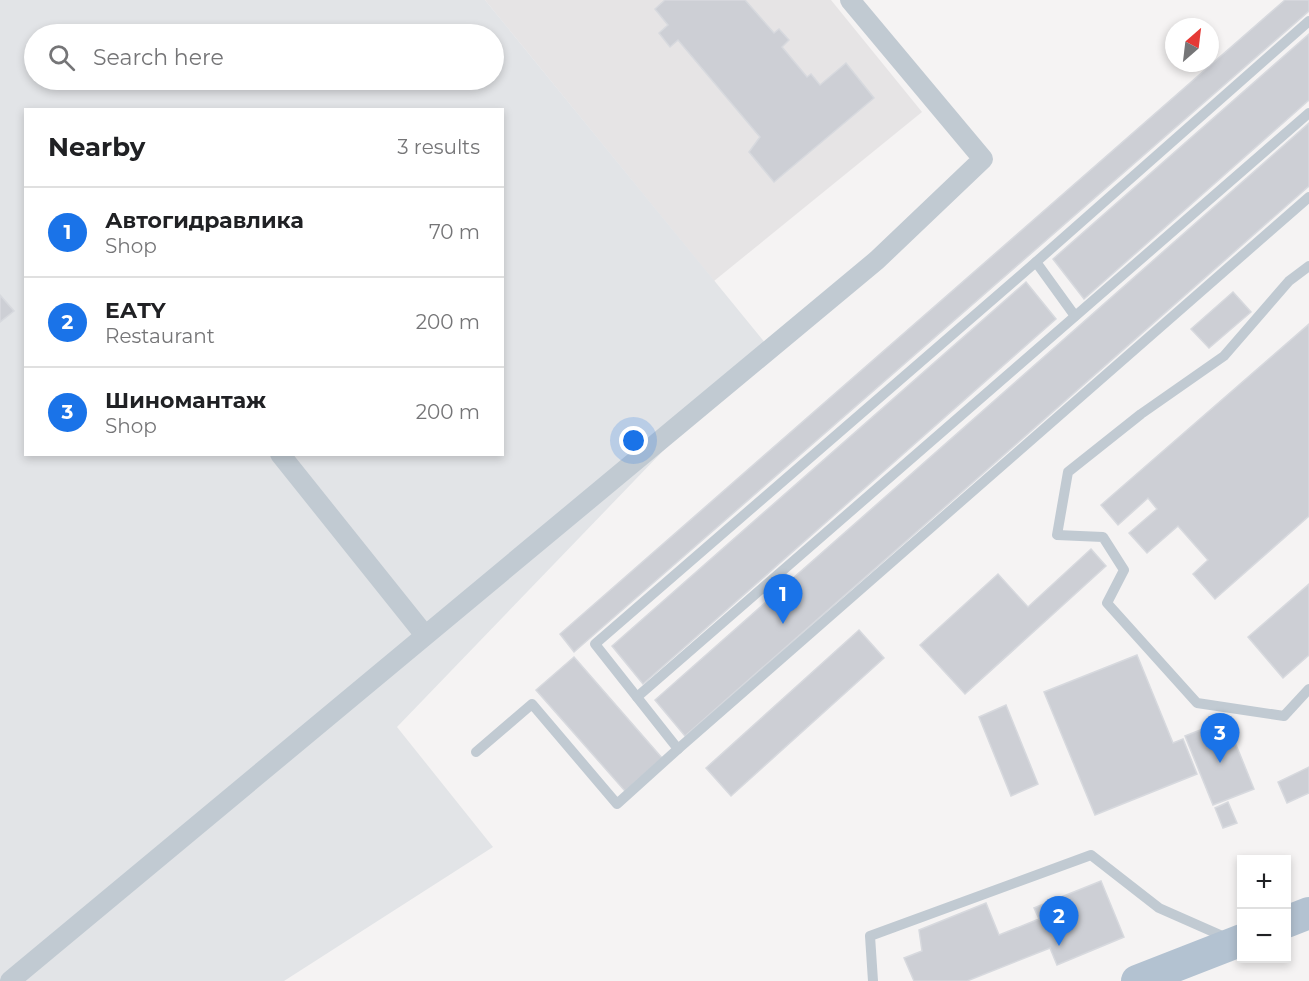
<!DOCTYPE html>
<meta charset="utf-8">
<style>
body{margin:0;font-family:Montserrat,sans-serif;background:#f6f6f6;color:#202124}
.controls{position:absolute;right:18px;bottom:18px;display:grid;overflow:hidden;border-radius:0px;box-shadow:0 3px 9px #0003}
.controls button{width:54px;height:54px;display:grid;place-items:center;padding:0;border:0;border-bottom:2px solid #e0e0e0;background:#fff;color:#202124;font:30px sans-serif}
.compass{position:absolute;left:1165px;top:18px;width:54px;height:54px;border-radius:50%;background:#fff;box-shadow:0 3px 9px #0003;rotate:28deg}
.you{position:absolute;left:634px;top:441px;width:21px;height:21px;margin:-15px;border:4px solid #fff;border-radius:50%;background:#1a73e8;box-shadow:0 0 0 9px #1a73e833}
.badge{display:grid;place-items:center;width:39px;height:39px;border-radius:50%;background:#1a73e8;color:#fff;font-size:20px;font-weight:700}
.pin{position:absolute;translate:-50% -50px;filter:drop-shadow(0 2px 3px #0008)}
.pin::after{content:'';position:absolute;top:32px;width:21px;height:18px;background:inherit;clip-path:polygon(0 0,100% 0,50% 100%)}
.list{margin:0;padding:0;list-style:none}
h2{display:flex;justify-content:space-between;align-items:center;height:78px;margin:0;padding:0 24px;font-size:26px}
h2 small{font-size:20px;font-weight:400;color:#757577}
.list li{display:grid;grid-template-columns:39px 1fr auto;gap:18px;align-items:center;box-sizing:border-box;height:90px;padding:0 24px;border-top:2px solid #e0e0e0}
.list b{display:block;font-size:22px;white-space:nowrap}
.list p{margin:0;font-size:20px;white-space:nowrap;color:#757577}
.list em{font-size:20px;font-style:normal;color:#757577}
.icon{flex:none;width:33px;height:33px;fill:none;stroke:currentColor;stroke-width:2;stroke-linecap:round;stroke-linejoin:round}
.map{position:relative;flex:none;width:1309px;height:981px;overflow:hidden}
.search{position:absolute;background:#fff;box-shadow:0 3px 9px #0003;left:24px;top:24px;width:480px;height:66px;display:flex;align-items:center;gap:15px;box-sizing:border-box;padding:0 21px;border-radius:33px;color:#757577;font-size:22px}
.panel{position:absolute;background:#fff;box-shadow:0 3px 9px #0003;left:24px;top:108px;width:480px;height:348px;border-radius:0px}
.map>svg:first-child{display:block}
.education{fill:#e6e4e5}
.airport{fill:#e2e4e7;fill-rule:evenodd}
.building{fill:#cdcfd5;stroke:#d7d9de;stroke-width:1.5}
.lines{fill:none;stroke-linecap:round;stroke-linejoin:round}
.service{stroke:#c1cad2;stroke-width:10}
.minor{stroke:#c1cad2;stroke-width:20}
.primary{stroke:#b3c2d1;stroke-width:32}
</style>
<div class="map">
<svg width="1309" height="981" viewBox="0 0 1309 981">
<rect width="100%" height="100%" fill="#f5f3f3"/>
<polygon class="education" points="485,0 831,0 922,112 714,281"/>
<path class="airport" d="M0,0H485L766,344L397,727L493,847L284,981H0ZM34,34H494V80H34ZM26,110H502V454H26Z"/>
<g class="building">
<polygon points="665,0 745,0 774,33 779,29 789,40 782,47 807,77 811,74 820,85 846,63 874,98 774,182 749,152 760,137 678,40 670,47 659,33 668,25 655,9"/>
<polygon points="1285,0 1309,0 1309,11 574,652 560,634"/>
<polygon points="1309,34 1309,100 1084,299 1053,259"/>
<polygon points="1309,123 1309,186 685,736 655,700"/>
<polygon points="1026,282 1056,319 643,684 612,646"/>
<polygon points="1233,292 1251,312 1209,348 1191,329"/>
<polygon points="0,295 14,311 0,322"/>
<polygon points="1309,324 1309,516 1215,599 1193,574 1208,560 1178,526 1147,553 1129,533 1157,509 1148,498 1118,525 1101,505"/>
<polygon points="1091,549 1106,566 965,694 920,645 998,574 1028,607"/>
<polygon points="1309,584 1309,655 1283,678 1248,637"/>
<polygon points="859,630 884,658 731,796 706,768"/>
<polygon points="1137,655 1173,743 1183,739 1197,774 1095,815 1044,692"/>
<polygon points="574,657 662,758 625,791 536,690"/>
<polygon points="1006,705 1038,784 1011,796 979,717"/>
<polygon points="1226,720 1254,789 1213,805 1185,736"/>
<polygon points="1309,767 1309,793 1287,803 1278,782"/>
<polygon points="1228,802 1237,823 1223,828 1215,808"/>
<polygon points="1101,881 1124,937 1057,965 1050,948 967,981 914,981 904,958 922,951 919,930 986,903 999,935 1039,919 1034,908"/>
</g>
<g class="lines">
<g class="service">
<polyline points="1309,21 1036,262 595,644 678,749 1309,197"/>
<polyline points="1036,262 1075,316"/>
<polyline points="1309,266 1289,281 1224,356 1141,414 1068,472 1057,535 1103,537 1124,570 1107,603 1197,703 1284,716 1309,689"/>
<polyline points="637,697 1309,113"/>
<polyline points="476,752 532,704 617,804 678,749"/>
<polyline points="873,981 870,936 1091,855 1159,908 1227,938"/>
</g>
<g class="minor">
<polyline points="280,454 420,629"/>
<polyline points="10,981 877,260 983,159 850,0"/>
</g>
<g class="primary">
<polyline points="1286,922 1309,913"/>
<polyline points="1137,981 1242,940"/>
</g>
</g>
</svg>
<div class="controls">
<button>+</button>
<button>−</button>
</div>
<svg class="compass" viewBox="-18 -18 36 36"><path d="M0-13l5 13h-10z" fill="#e53935"/><path d="M0 13l5-13h-10z" fill="#757577"/></svg>
<div class="you"></div>
<div class="pin badge" style="left:783px;top:624px">1</div>
<div class="pin badge" style="left:1059px;top:946px">2</div>
<div class="pin badge" style="left:1220px;top:763px">3</div>
<div class="search"><svg class="icon" aria-label="search" viewBox="0 0 24 24"><circle cx="10" cy="10" r="6"/><path d="M15 15l6 6"/></svg>Search here</div>
<section class="panel">
<h2>Nearby<small>3 results</small></h2>
<ul class="list">
<li><span class="badge">1</span><div><b>Автогидравлика</b><p>Shop</p></div><em>70 m</em></li>
<li><span class="badge">2</span><div><b>EАTY</b><p>Restaurant</p></div><em>200 m</em></li>
<li><span class="badge">3</span><div><b>Шиномантаж</b><p>Shop</p></div><em>200 m</em></li>
</ul>
</section>
</div>
